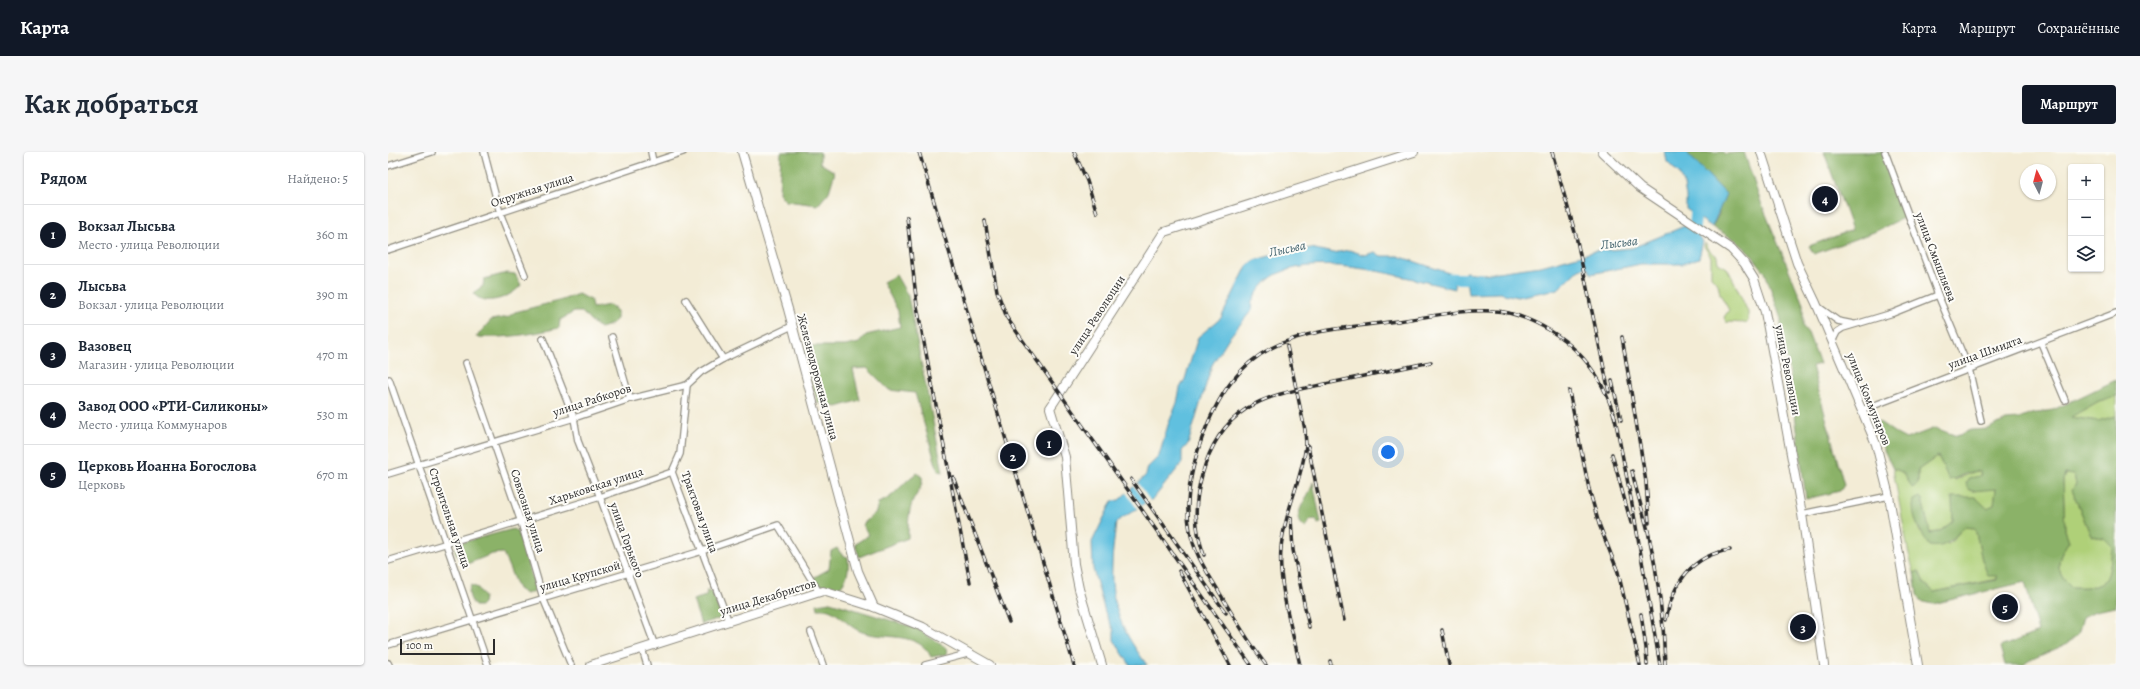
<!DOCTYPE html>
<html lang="ru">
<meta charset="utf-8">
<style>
body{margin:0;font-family:Alegreya,serif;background:#f6f6f7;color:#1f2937}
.controls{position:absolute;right:12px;top:12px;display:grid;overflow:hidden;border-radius:4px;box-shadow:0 1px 3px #0004}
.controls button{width:36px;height:36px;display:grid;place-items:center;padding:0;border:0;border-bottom:1px solid #e0e1e3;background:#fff;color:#1f2937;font:20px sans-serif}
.compass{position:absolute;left:1632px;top:12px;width:36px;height:36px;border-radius:50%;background:#fff;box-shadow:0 1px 3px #0004;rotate:354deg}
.scale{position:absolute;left:12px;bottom:10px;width:95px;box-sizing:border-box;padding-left:4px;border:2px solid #2b2b2b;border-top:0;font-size:11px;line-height:14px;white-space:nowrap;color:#2b2b2b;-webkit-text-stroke:3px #fdfcf7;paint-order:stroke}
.you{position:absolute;left:1000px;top:300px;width:14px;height:14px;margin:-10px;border:3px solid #fff;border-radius:50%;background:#1a73e8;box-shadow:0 0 0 6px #1a73e833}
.badge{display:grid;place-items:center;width:26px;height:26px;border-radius:50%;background:#111827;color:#fff;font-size:13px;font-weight:700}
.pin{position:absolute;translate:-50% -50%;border:2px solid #fff;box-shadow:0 1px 4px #0006}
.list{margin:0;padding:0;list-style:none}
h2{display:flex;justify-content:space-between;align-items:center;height:52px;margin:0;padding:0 16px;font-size:17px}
h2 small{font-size:13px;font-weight:400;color:#747a83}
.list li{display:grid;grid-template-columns:26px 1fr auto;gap:12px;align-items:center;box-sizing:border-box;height:60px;padding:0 16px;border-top:1px solid #e0e1e3}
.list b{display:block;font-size:15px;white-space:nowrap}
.list p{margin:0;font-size:13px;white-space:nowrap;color:#747a83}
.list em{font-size:13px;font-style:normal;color:#747a83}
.icon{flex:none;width:22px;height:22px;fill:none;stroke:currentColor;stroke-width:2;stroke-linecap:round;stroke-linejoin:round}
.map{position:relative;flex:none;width:1728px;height:513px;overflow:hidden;border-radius:4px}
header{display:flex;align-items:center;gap:24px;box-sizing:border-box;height:56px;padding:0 20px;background:#111827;color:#fff}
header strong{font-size:19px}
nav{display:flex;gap:22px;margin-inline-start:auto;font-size:14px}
.intro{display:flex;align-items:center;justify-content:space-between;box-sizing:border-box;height:96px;padding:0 24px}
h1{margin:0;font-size:28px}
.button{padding:10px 18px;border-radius:4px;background:#111827;color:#fff;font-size:14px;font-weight:700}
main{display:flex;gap:24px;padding:0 24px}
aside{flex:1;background:#fff;border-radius:4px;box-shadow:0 1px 3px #0004}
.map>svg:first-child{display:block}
.green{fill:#afd078;stroke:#6d7e52}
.forest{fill:#8bb268;stroke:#5b6e4a;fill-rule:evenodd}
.water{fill:#61c0df;stroke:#467685}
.pier{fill:#f3ecd6}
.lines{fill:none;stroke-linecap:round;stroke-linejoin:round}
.river{stroke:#61c0df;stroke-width:11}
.street-casing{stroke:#8f8c80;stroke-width:8}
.secondary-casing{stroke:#8f8c80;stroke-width:10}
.street{stroke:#fff;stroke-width:5.5}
.secondary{stroke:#fff;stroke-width:8}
.rail-casing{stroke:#2b2b2b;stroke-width:3.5}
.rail{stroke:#fdfcf7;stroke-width:2;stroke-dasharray:6;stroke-linecap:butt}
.labels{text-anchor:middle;stroke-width:4;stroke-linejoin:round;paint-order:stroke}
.street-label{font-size:12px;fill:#2b2b2b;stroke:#fdfcf7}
.water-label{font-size:13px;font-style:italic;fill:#3e5f6a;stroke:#fdfcf7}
</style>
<header>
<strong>Карта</strong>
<nav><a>Карта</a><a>Маршрут</a><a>Сохранённые</a></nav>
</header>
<div class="intro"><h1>Как добраться</h1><a class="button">Маршрут</a></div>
<main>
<aside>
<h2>Рядом<small>Найдено: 5</small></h2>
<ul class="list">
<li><span class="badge">1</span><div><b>Вокзал Лысьва</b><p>Место · улица Революции</p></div><em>360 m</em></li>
<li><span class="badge">2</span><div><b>Лысьва</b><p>Вокзал · улица Революции</p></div><em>390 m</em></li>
<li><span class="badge">3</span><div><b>Вазовец</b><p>Магазин · улица Революции</p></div><em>470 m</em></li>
<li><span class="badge">4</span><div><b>Завод ООО «РТИ-Силиконы»</b><p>Место · улица Коммунаров</p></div><em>530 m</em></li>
<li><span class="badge">5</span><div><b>Церковь Иоанна Богослова</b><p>Церковь</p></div><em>670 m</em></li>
</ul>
</aside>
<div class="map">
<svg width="1728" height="513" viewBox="0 0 1728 513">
<rect width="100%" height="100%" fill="#fdfcf7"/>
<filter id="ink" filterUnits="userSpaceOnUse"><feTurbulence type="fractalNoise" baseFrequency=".025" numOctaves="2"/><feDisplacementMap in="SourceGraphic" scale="8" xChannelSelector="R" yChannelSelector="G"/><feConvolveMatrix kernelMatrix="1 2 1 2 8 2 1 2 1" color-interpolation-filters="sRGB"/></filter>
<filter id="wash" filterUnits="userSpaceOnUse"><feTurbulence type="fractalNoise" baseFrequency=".012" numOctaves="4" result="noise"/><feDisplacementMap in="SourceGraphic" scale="16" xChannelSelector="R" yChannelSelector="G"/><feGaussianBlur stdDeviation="0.9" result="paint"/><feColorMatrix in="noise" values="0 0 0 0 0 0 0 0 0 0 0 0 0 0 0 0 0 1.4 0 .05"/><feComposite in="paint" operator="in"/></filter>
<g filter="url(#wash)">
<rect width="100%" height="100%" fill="#f3ecd6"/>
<g class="green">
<polygon points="1317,91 1322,99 1329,104 1330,111 1339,116 1345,127 1360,160 1360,169 1357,171 1338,170 1336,165 1341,158 1332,142 1330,132 1323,125 1323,105 1316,94"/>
<polygon points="1728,244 1728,264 1710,269 1682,265 1711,249"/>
<path d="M1550,304L1567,328L1588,319L1593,320L1585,339L1608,336L1606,354L1599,356L1564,345L1565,369L1551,380L1542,381L1534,347L1525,354C1532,385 1529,385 1561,392L1576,375L1587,376L1594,408L1609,424V427L1546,440L1536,431L1531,419L1526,421L1520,398L1505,317C1517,319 1518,325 1524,335L1530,332V318Z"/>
<path d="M1677,322L1686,323L1688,332L1684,338L1703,384L1716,386L1724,394C1721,429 1722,437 1684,435C1666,419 1668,408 1681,389L1677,378L1675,328Z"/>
</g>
<g class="forest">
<polygon points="393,0 432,0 432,11 447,20 441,40 430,53 398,49 391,41"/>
<polygon points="1298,0 1335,0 1337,2 1356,0 1372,48 1415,152 1415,175 1420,181 1432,212 1424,214 1456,333 1452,339 1418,347 1401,216 1393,186 1393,167 1377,120 1361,100 1346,87 1324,75 1331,62 1327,31"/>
<polygon points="1436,0 1494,0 1517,65 1486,80 1426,102 1421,94 1464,78"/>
<path d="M119,121L127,122L133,133C124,145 96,156 85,141L95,134L96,127Z"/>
<polygon points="508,123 520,144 555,320 550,319 527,241 501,238 479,216 465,217 472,248 449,255 430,251 415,197 424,194 457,194 471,191 478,183 512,175 510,159 495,130"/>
<path d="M190,142L203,148L204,156L222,153L229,159V167L222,173L213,176L207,173V171H204L194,160H186L172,168L171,176C139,183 121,186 88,185L103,168L120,165L127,160L174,148Z"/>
<path d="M1728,228V244L1711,249L1683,265L1710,269L1728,264V455L1707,459L1695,465L1690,482L1679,492L1642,508L1635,513H1617L1612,495L1650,480L1637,430L1545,452L1532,449L1529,442L1526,421L1531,419L1536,431L1546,440L1609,428V424H1600L1594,408L1587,376L1576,375C1565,386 1559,397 1542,394C1534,382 1522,365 1526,348L1532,345L1534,347L1542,381L1551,380L1565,369L1564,345H1587L1599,356L1606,353L1608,337L1584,339L1579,336L1578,331L1582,326L1592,324L1593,320C1581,317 1572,327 1561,328L1550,304L1530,318V332L1524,336C1518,325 1517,319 1505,317L1482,269L1486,267C1498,273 1506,282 1518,287L1547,276L1569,284L1583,278L1599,277L1618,268L1631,267L1643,262L1665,258ZM1677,322L1686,323L1688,332L1684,338L1703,384L1716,386L1724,394C1721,428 1722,437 1684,435C1666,419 1668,408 1681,389L1677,378L1675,328Z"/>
<path d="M529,321L534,325C536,336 526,343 523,354C520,365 520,375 520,386L471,405L467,392L481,383L474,373L488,360L490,351C507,346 514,330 529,321Z"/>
<path d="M925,330L933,371L930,372L928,367L922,368L918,376C899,364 923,344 925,330Z"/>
<path d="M125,377L130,380L148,438L138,442L130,437L115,401L104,402L79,412C72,408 68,404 67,397L72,391Z"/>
<path d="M449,396L454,403L460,405C461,419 460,427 450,437C438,437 432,436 425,426L441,417L443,399Z"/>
<path d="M83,433L90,436L96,445L95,451L92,454H87C82,448 79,440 83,433Z"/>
<polygon points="319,438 324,439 334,466 313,472 305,448 318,444"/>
<path d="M442,450L528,476L558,496L559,502L543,505C532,480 498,487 477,481C456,475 451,455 430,457L429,452Z"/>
</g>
<g class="water">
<polygon points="1277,0 1298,0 1338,42 1324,75 1298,57 1298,45 1296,33 1291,22 1279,10"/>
<polygon points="1299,73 1315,89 1311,106 1294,112 1253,112 1203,122 1199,115 1191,117 1170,137 1129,145 1112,141 1080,142 1077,120 1095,122 1153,114 1208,99 1244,96"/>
<path d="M923,96L945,101L961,98L977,103L987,100L993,104H1010L1064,122L1067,137C1018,126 935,100 889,122C877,128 869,140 863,151L864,158L840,187L824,213L800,292L794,299V311L766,346L728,370C727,384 724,399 724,413C722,455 735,480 759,513H742L726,488V479L717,460L705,417L704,390L724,349L731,348L758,323L760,315L771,304L780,273L789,251L792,236L797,227L810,185L833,166L859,114L867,108L889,102Z"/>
</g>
<g class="pier">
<polygon points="748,329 763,350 759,353 744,332"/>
<polygon points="740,336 754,355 750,358 737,339"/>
</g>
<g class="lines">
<g class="river">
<polyline points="1300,92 1306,80 1309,49"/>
<polyline points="1051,126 1092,127"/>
</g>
</g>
</g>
<g filter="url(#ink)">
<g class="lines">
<defs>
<g id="street">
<polyline points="96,0 112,61 137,123"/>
<polyline points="263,0 265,10"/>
<polyline points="1497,0 1550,143 1581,217 1593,269"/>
<polyline points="0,14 44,0"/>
<polyline points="0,98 295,0"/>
<polyline points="298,148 335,207"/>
<polyline points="1432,156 1450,169 1465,172"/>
<polyline points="224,185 242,247"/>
<polyline points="155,187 186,266 190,289 212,345 267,494"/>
<polyline points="1444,190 1449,180 1455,176 1505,161 1550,143"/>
<polyline points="1653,191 1677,248"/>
<polyline points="78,211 133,370 155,446 183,513"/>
<polyline points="1,227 100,513"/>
<polyline points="299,233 292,302 284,320 340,468"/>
<polyline points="1474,258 1728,161"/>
<polyline points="0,322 186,266 242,247 299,233 313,220 335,207 404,174"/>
<polyline points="1414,362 1501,344"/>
<polyline points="0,409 212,345 284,320"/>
<polyline points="423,480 435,513"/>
<polyline points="0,493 314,399 390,373 431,440"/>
<polyline points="254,497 259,513"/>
<polyline points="0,511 1,513"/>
<polyline points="537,513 583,501"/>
</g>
<g id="secondary">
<polyline points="354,0 400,157 470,419 486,455"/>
<polyline points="1214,0 1252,36 1343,97 1356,111 1366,127 1377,160 1414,362 1436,513"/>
<polyline points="1373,0 1409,111 1428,151 1488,292 1501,344 1530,513"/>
<polyline points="203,513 435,439 486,455 535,475 602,513"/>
<polyline points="714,513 691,437 686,412 677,305 662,256 666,250 776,80 1026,0"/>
</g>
</defs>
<use href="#street" class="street-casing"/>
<use href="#secondary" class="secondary-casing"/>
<use href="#street" class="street"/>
<use href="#secondary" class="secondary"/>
<defs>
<g id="rail">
<polyline points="531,0 686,513"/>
<polyline points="686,0 699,29 709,61"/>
<polyline points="1164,0 1188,84 1221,240"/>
<polyline points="519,65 529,154 582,430"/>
<polyline points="597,69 609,139 619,166 863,513"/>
<polyline points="1234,185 1258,330 1261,371"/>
<path d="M899,194L917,278L918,293C914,328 896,361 893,396C890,435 904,476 912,513"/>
<polyline points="1224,229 1233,268"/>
<polyline points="1181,239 1201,337 1211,372 1230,420 1252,513"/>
<polyline points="1226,261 1245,357 1272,513"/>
<polyline points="920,294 956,468"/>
<polyline points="1224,302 1243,371"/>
<path d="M1244,319C1248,339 1255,359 1260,379C1270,423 1276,467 1277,513"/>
<polyline points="565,325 621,470"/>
<polyline points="743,327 838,461"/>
<polyline points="903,366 905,398 921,475"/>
<path d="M816,403C806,375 806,351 814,323C821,297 835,272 858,257C883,241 914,237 942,231C976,224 1009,217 1043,210"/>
<polyline points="791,419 842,513"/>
<polyline points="1253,462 1258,496 1259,513"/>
<path d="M1278,468C1284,432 1304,403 1342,398"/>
<polyline points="1054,478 1061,513"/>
<polyline points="942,509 943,513"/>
<path d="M878,513C860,489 845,464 830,438C819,420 806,401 802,379C796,349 803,318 813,289C851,182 911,181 1010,169C1041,165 1074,157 1106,159C1117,159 1129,163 1139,167C1185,186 1214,220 1227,267"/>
</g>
</defs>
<use href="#rail" class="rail-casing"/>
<use href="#rail" class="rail"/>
</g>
</g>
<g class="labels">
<g class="street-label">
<text transform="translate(144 38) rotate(-18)" y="4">Окружная улица</text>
<text transform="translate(1548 105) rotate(69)" y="4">улица Смышляева</text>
<text transform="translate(709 163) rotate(-57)" y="4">улица Революции</text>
<text transform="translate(1597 200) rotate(-20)" y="4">улица Шмидта</text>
<text transform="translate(1400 218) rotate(79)" y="4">улица Революции</text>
<text transform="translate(430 225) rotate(75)" y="4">Железнодорожная улица</text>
<text transform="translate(1481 247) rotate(68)" y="4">улица Коммунаров</text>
<text transform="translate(204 248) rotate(-18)" y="4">улица Рабкоров</text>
<text transform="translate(208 334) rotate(-18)" y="4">Харьковская улица</text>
<text transform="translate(140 359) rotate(72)" y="4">Совхозная улица</text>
<text transform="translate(312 360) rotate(70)" y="4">Трактовая улица</text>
<text transform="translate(62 366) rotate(71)" y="4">Строительная улица</text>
<text transform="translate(239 388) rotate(70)" y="4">улица Горького</text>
<text transform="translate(192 424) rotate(-16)" y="4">улица Крупской</text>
<text transform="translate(380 445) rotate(-17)" y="4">улица Декабристов</text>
</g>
<g class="water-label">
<text transform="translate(1231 90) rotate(-7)" y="5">Лысьва</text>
<text transform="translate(899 96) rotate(-12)" y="5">Лысьва</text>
</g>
</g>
</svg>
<div class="controls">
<button>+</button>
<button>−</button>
<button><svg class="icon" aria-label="layers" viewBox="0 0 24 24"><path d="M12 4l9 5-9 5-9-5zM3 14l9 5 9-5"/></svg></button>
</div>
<svg class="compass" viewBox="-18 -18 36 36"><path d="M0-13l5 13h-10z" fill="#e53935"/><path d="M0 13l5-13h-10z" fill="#747a83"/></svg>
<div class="scale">100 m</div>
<div class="you"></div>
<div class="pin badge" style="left:661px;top:291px">1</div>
<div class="pin badge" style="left:625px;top:304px">2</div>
<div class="pin badge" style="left:1415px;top:475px">3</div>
<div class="pin badge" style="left:1437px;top:47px">4</div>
<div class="pin badge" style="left:1617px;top:455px">5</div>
</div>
</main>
